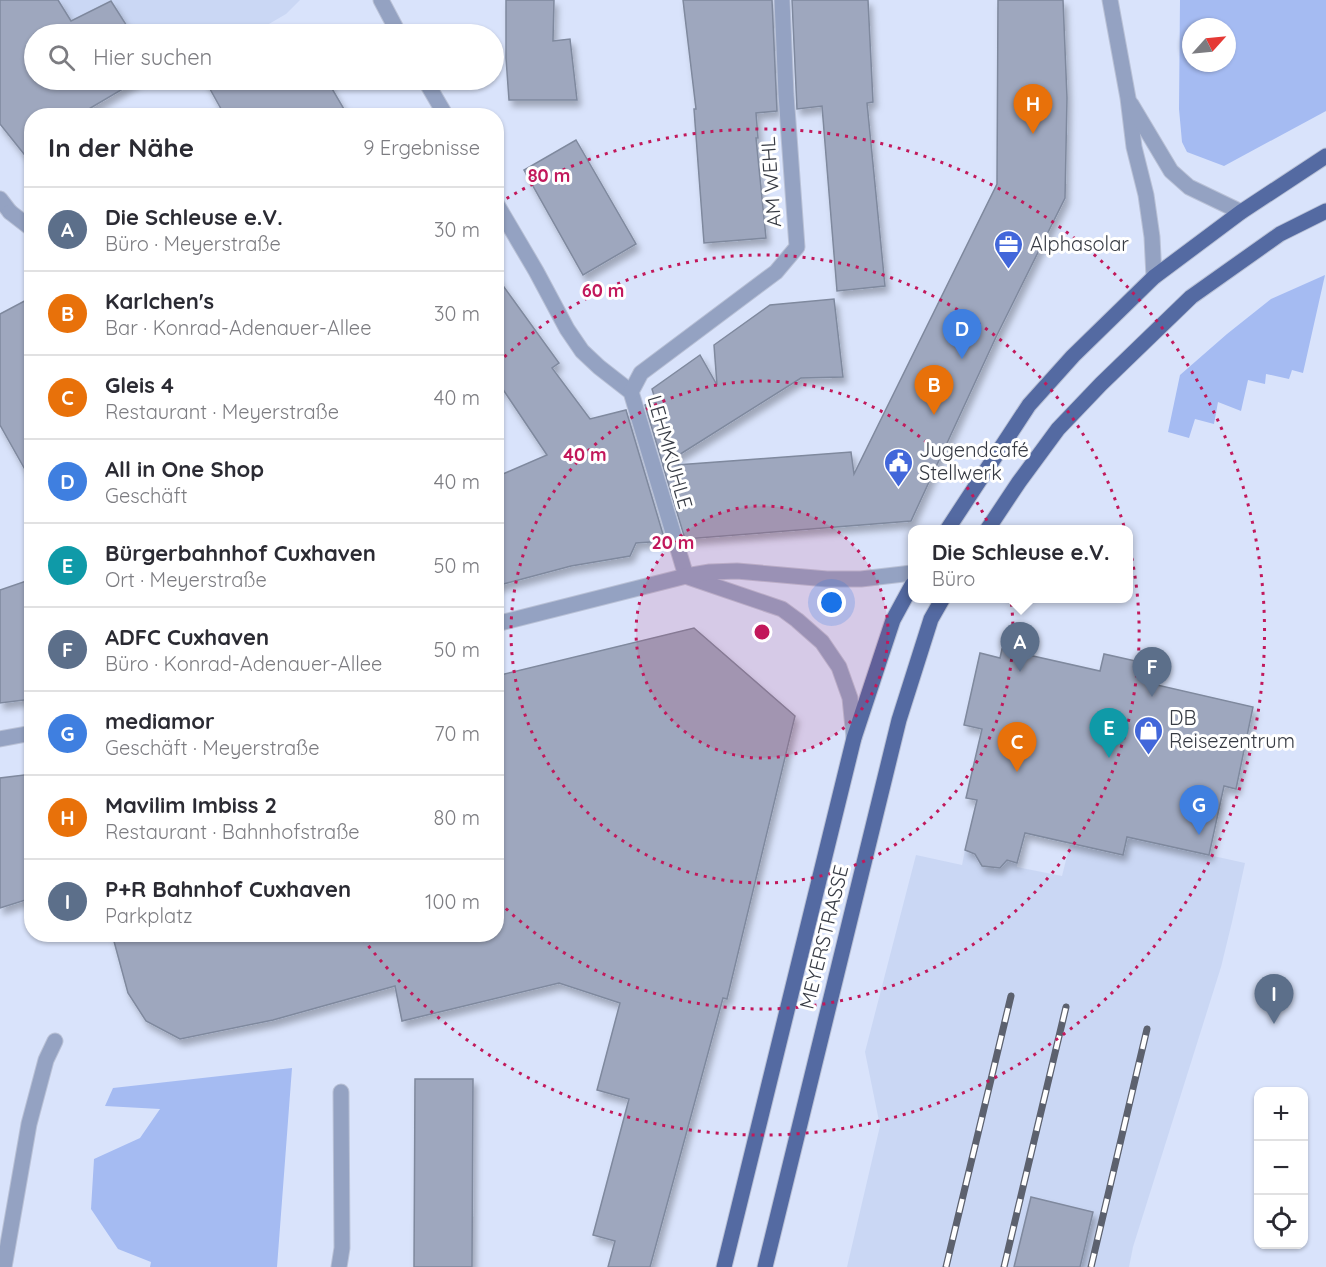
<!DOCTYPE html>
<html lang="de">
<meta charset="utf-8">
<style>
body{margin:0;font-family:Quicksand,sans-serif;background:#f2f2f3;color:#2b2b33}
.controls{position:absolute;right:18px;bottom:18px;display:grid;overflow:hidden;border-radius:12px;box-shadow:0 2px 4px #0004}
.controls button{width:54px;height:54px;display:grid;place-items:center;padding:0;border:0;border-bottom:2px solid #e1e1e2;background:#fff;color:#2b2b33;font:30px sans-serif}
.compass{position:absolute;left:1182px;top:18px;width:54px;height:54px;border-radius:50%;background:#fff;box-shadow:0 2px 4px #0004;rotate:63deg}
.you{position:absolute;left:832px;top:603px;width:21px;height:21px;margin:-15px;border:4px solid #fff;border-radius:50%;background:#1a73e8;box-shadow:0 0 0 9px #1a73e833}
.badge{display:grid;place-items:center;width:39px;height:39px;border-radius:50%;background:#4267da;color:#fff;font-size:20px;font-weight:700}
.pin{position:absolute;translate:-50% -50px;filter:drop-shadow(0 2px 3px #0008)}
.pin::after{content:'';position:absolute;top:32px;width:21px;height:18px;background:inherit;clip-path:polygon(0 0,100% 0,50% 100%)}
.popup{position:absolute;left:908px;top:525px;width:225px;height:78px;box-sizing:border-box;display:grid;place-content:center;border-radius:12px;background:#fff;filter:drop-shadow(0 2px 4px #0005);font-size:20px;white-space:nowrap;color:#7c7c81}
.popup b{font-size:22px;color:#2b2b33}
.popup::after{content:'';position:absolute;left:50%;top:100%;margin-left:-12px;border:12px solid transparent;border-top-color:#fff}
.list{margin:0;padding:0;list-style:none}
h2{display:flex;justify-content:space-between;align-items:center;height:78px;margin:0;padding:0 24px;font-size:26px}
h2 small{font-size:20px;font-weight:400;color:#7c7c81}
.list li{display:grid;grid-template-columns:39px 1fr auto;gap:18px;align-items:center;box-sizing:border-box;height:84px;padding:0 24px;border-top:2px solid #e1e1e2}
.list b{display:block;font-size:22px;white-space:nowrap}
.list p{margin:0;font-size:20px;white-space:nowrap;color:#7c7c81}
.list em{font-size:20px;font-style:normal;color:#7c7c81}
.icon{flex:none;width:33px;height:33px;fill:none;stroke:currentColor;stroke-width:2;stroke-linecap:round;stroke-linejoin:round}
.map{position:relative;flex:none;width:1326px;height:1267px;overflow:hidden}
.search{position:absolute;background:#fff;box-shadow:0 2px 4px #0004;left:24px;top:24px;width:480px;height:66px;display:flex;align-items:center;gap:15px;box-sizing:border-box;padding:0 21px;border-radius:33px;color:#7c7c81;font-size:22px}
.panel{position:absolute;background:#fff;box-shadow:0 2px 4px #0004;left:24px;top:108px;width:480px;height:834px;border-radius:24px}
.map>svg:first-child{display:block}
.built{fill:#cad7f4}
.green{fill:#a5bbf2;fill-rule:evenodd}
.building{fill:#9ea7be;stroke:#7f899e;stroke-width:1.5;filter:url(#shadow)}
.lines{fill:none;stroke-linecap:round;stroke-linejoin:round}
.pedestrian-casing{stroke:#b9c1d6;stroke-width:17}
.minor-casing{stroke:#b9c1d6;stroke-width:17}
.primary-casing{stroke:#b9c1d6;stroke-width:17}
.pedestrian{stroke:#94a2c2;stroke-width:15}
.minor{stroke:#94a2c2;stroke-width:15}
.primary{stroke:#546aa2;stroke-width:15}
.rail-casing{stroke:#5c616e;stroke-width:7}
.rail{stroke:#fff;stroke-width:4.5;stroke-dasharray:14;stroke-linecap:butt}
.ring{fill:none;stroke:#c2185b;stroke-width:3;stroke-dasharray:3 6}
.labels{text-anchor:middle;stroke-width:6;stroke-linejoin:round;paint-order:stroke}
.street-label{font-size:20px;fill:#373b44;stroke:#fff}
.poi-label{font-size:20px;fill:#373b44;stroke:#fff;text-anchor:start}
.centre{fill:#c2185b;stroke:#fff;stroke-width:3}
.ring-label{font-size:18px;text-anchor:middle;font-weight:bold;fill:#c2185b;stroke:#fff;stroke-width:6;stroke-linejoin:round;paint-order:stroke}
</style>
<div class="map">
<svg width="1326" height="1267" viewBox="0 0 1326 1267">
<defs>
<filter id="shadow"><feDropShadow dx="3.5" dy="6" stdDeviation="3" flood-color="#0004"/></filter>
</defs>
<rect width="100%" height="100%" fill="#d9e3fb"/>
<g class="built">
<polygon points="0,0 300,0 286,14 252,34 34,34 34,80 138,80 77,115 32,116 31,143 20,150 0,124"/>
<polygon points="1127,837 1245,863 1232,922 1221,967 1133,1247 1129,1267 847,1267 880,1126 865,1052 916,855 962,865 965,850 975,854 984,866 1000,868 1007,860 1017,863 1017,867 1062,876 1070,844 1123,856"/>
</g>
<g class="green">
<path d="M1180,0H1326V111L1224,166L1187,152L1182,142L1179,109ZM1191,27H1227V63H1191Z"/>
<polygon points="1325,275 1303,373 1292,370 1289,379 1266,374 1265,384 1248,380 1241,411 1218,402 1214,424 1195,419 1189,438 1168,432 1180,375 1227,334 1271,299"/>
<polygon points="292,1068 277,1267 150,1267 151,1262 118,1249 91,1209 94,1159 140,1138 160,1109 105,1106 113,1088"/>
</g>
<g class="building">
<polygon points="0,0 58,0 71,21 111,1 132,34 34,34 34,80 138,80 77,116 32,116 32,164 0,124"/>
<polygon points="506,0 554,0 553,41 570,39 577,100 509,100 506,58"/>
<polygon points="683,0 772,0 777,111 756,113 758,138 756,138 766,238 704,243 694,109 696,109"/>
<polygon points="792,0 868,0 873,102 867,103 885,286 837,291 822,106 797,109"/>
<polygon points="998,0 1063,0 1067,98 1065,198 996,337 911,521 685,539 663,466 851,452 854,474 997,184"/>
<polygon points="205,80 327,80 348,116 225,116"/>
<polygon points="576,140 636,244 583,275 524,170"/>
<polygon points="496,276 559,363 552,368 590,419 626,410 665,541 636,543 630,556 571,566 496,586 496,477 547,455 496,379"/>
<polygon points="32,297 32,482 0,425 0,314"/>
<polygon points="834,299 843,377 801,378 663,465 645,405 656,402 652,389 700,355 717,385 714,345 770,305"/>
<polygon points="32,579 32,699 0,703 0,590"/>
<polygon points="694,628 795,716 727,999 723,998 650,1267 608,1267 615,1241 593,1235 629,1099 597,1090 620,1003 559,983 402,1021 395,986 273,1020 180,1039 146,1021 128,993 112,934 496,934 496,676"/>
<polygon points="1002,649 1100,671 1104,654 1149,664 1144,682 1253,707 1236,789 1224,786 1209,855 1127,837 1123,855 1025,833 1017,863 1007,860 1000,868 982,866 975,854 965,850 977,800 966,798 982,729 964,725 980,653 1000,658"/>
<polygon points="32,774 32,898 0,908 0,778"/>
<polygon points="415,1079 473,1079 472,1267 414,1267"/>
<polygon points="1031,1197 1093,1212 1080,1267 1014,1267"/>
</g>
<g class="lines">
<defs>
<polyline id="pedestrian" points="0,199 10,212"/>
<g id="minor">
<polyline points="381,0 399,34"/>
<polyline points="1110,0 1128,98 1134,147 1146,195 1152,237 1154,277"/>
<polyline points="425,80 446,116"/>
<polyline points="1131,104 1171,171 1189,187 1241,212"/>
<polyline points="496,203 536,271 567,329 582,351 599,367 631,392 686,576"/>
<polyline points="10,212 32,229"/>
<polyline points="631,392 641,373 776,272 797,247 786,94 782,0"/>
<polyline points="688,577 782,609 797,620 822,642 839,667 850,698 854,738"/>
<polyline points="496,624 686,576 710,572 737,571 827,579 861,579 912,573"/>
<polyline points="0,739 32,733"/>
<polyline points="4,1267 29,1124 46,1060 55,1041"/>
<polyline points="339,1267 342,1248 341,1092"/>
</g>
<g id="primary">
<polyline points="947,530 1029,405 1073,356 1154,277 1241,212 1326,156"/>
<polyline points="987,530 1019,482 1058,429 1101,384 1191,297 1280,234 1326,211"/>
<polyline points="724,1267 854,738 893,620 912,585"/>
<polyline points="765,1267 899,720 931,619 943,598"/>
</g>
</defs>
<use href="#pedestrian" class="pedestrian-casing"/>
<use href="#minor" class="minor-casing"/>
<use href="#primary" class="primary-casing"/>
<use href="#pedestrian" class="pedestrian"/>
<use href="#minor" class="minor"/>
<use href="#primary" class="primary"/>
<defs>
<g id="rail">
<polyline points="946,1267 1011,996"/>
<polyline points="1004,1267 1066,1007"/>
<polyline points="1091,1267 1147,1029"/>
</g>
</defs>
<use href="#rail" class="rail-casing"/>
<use href="#rail" class="rail"/>
</g>
<circle cx="762" cy="632" r="126" fill="#c2185b" fill-opacity=".12"/>
<g class="ring">
<circle cx="762" cy="632" r="126"/>
<circle cx="762" cy="632" r="251"/>
<path d="M498 363A377 377 0 1 1 498 901"/>
<path d="M499 203A503 503 0 1 1 360 935"/>
</g>
<defs>
<symbol id="office-pin" viewBox="-11 -11 22 30"><path d="M0 17L-7.5 6A9.5 9.5 0 1 1 7.5 6Z" fill="#4267da" stroke="#fff"/><path d="M-6-3h4V-5.5h4V-3h4V5H-6ZM-1-4.5V-3h2v-1.5ZM-6 0V1H6V0Z" fill="#fff"/></symbol>
<symbol id="civic-pin" viewBox="-11 -11 22 30"><path d="M0 17L-7.5 6A9.5 9.5 0 1 1 7.5 6Z" fill="#4267da" stroke="#fff"/><path d="M-.6-6.5H3V-4.5H.6V-3L4-1V1h2V6H-6V1h2V-1L-.6-3ZM-1.2 2.5V6h2.4V2.5Z" fill="#fff"/></symbol>
<symbol id="shop-pin" viewBox="-11 -11 22 30"><path d="M0 17L-7.5 6A9.5 9.5 0 1 1 7.5 6Z" fill="#4267da" stroke="#fff"/><path d="M-5-2.5h2.3a2.7 3.5 0 0 1 5.4 0H5L5.5 6h-11ZM-1.5-2.5h3a1.5 2.3 0 0 0-3 0Z" fill="#fff"/></symbol>
</defs>
<g fill-rule="evenodd">
<use href="#office-pin" x="992" y="228" width="33" height="45"/>
<use href="#civic-pin" x="882" y="446" width="33" height="45"/>
<use href="#shop-pin" x="1132" y="714" width="33" height="45"/>
</g>
<g class="labels">
<g class="street-label">
<text transform="translate(771 182) rotate(-94)" y="7">AM WEHL</text>
<text transform="translate(670 452) rotate(74)" y="7">LEHMKUHLE</text>
<text transform="translate(824 937) rotate(-76)" y="7">MEYERSTRASSE</text>
</g>
<g class="poi-label">
<text x="1030" y="251">Alphasolar</text>
<text x="919" y="457">Jugendcafé<tspan x="919" dy="23">Stellwerk</tspan></text>
<text x="1169" y="725">DB<tspan x="1169" dy="23">Reisezentrum</tspan></text>
</g>
</g>
<circle cx="762" cy="632" r="9" class="centre"/>
<g class="ring-label">
<text x="549" y="182">80 m</text>
<text x="603" y="297">60 m</text>
<text x="585" y="461">40 m</text>
<text x="673" y="549">20 m</text>
</g>
</svg>
<div class="controls">
<button>+</button>
<button>−</button>
<button><svg class="icon" aria-label="locate" viewBox="0 0 24 24"><circle cx="12" cy="12" r="6"/><path d="M12 2v4M12 18v4M2 12h4M18 12h4"/></svg></button>
</div>
<svg class="compass" viewBox="-18 -18 36 36"><path d="M0-13l5 13h-10z" fill="#e53935"/><path d="M0 13l5-13h-10z" fill="#7c7c81"/></svg>
<div class="you"></div>
<div class="pin badge" style="left:1020px;top:672px;background:#5c6f8a">A</div>
<div class="popup"><b>Die Schleuse e.V.</b>Büro</div>
<div class="pin badge" style="left:934px;top:415px;background:#e8710a">B</div>
<div class="pin badge" style="left:1017px;top:772px;background:#e8710a">C</div>
<div class="pin badge" style="left:962px;top:359px;background:#3f7fe0">D</div>
<div class="pin badge" style="left:1109px;top:758px;background:#0f9aa8">E</div>
<div class="pin badge" style="left:1152px;top:697px;background:#5c6f8a">F</div>
<div class="pin badge" style="left:1199px;top:835px;background:#3f7fe0">G</div>
<div class="pin badge" style="left:1033px;top:134px;background:#e8710a">H</div>
<div class="pin badge" style="left:1274px;top:1024px;background:#5c6f8a">I</div>
<div class="search"><svg class="icon" aria-label="search" viewBox="0 0 24 24"><circle cx="10" cy="10" r="6"/><path d="M15 15l6 6"/></svg>Hier suchen</div>
<section class="panel">
<h2>In der Nähe<small>9 Ergebnisse</small></h2>
<ul class="list">
<li><span class="badge" style="background:#5c6f8a">A</span><div><b>Die Schleuse e.V.</b><p>Büro · Meyerstraße</p></div><em>30 m</em></li>
<li><span class="badge" style="background:#e8710a">B</span><div><b>Karlchen's</b><p>Bar · Konrad-Adenauer-Allee</p></div><em>30 m</em></li>
<li><span class="badge" style="background:#e8710a">C</span><div><b>Gleis 4</b><p>Restaurant · Meyerstraße</p></div><em>40 m</em></li>
<li><span class="badge" style="background:#3f7fe0">D</span><div><b>All in One Shop</b><p>Geschäft</p></div><em>40 m</em></li>
<li><span class="badge" style="background:#0f9aa8">E</span><div><b>Bürgerbahnhof Cuxhaven</b><p>Ort · Meyerstraße</p></div><em>50 m</em></li>
<li><span class="badge" style="background:#5c6f8a">F</span><div><b>ADFC Cuxhaven</b><p>Büro · Konrad-Adenauer-Allee</p></div><em>50 m</em></li>
<li><span class="badge" style="background:#3f7fe0">G</span><div><b>mediamor</b><p>Geschäft · Meyerstraße</p></div><em>70 m</em></li>
<li><span class="badge" style="background:#e8710a">H</span><div><b>Mavilim Imbiss 2</b><p>Restaurant · Bahnhofstraße</p></div><em>80 m</em></li>
<li><span class="badge" style="background:#5c6f8a">I</span><div><b>P+R Bahnhof Cuxhaven</b><p>Parkplatz</p></div><em>100 m</em></li>
</ul>
</section>
</div>
